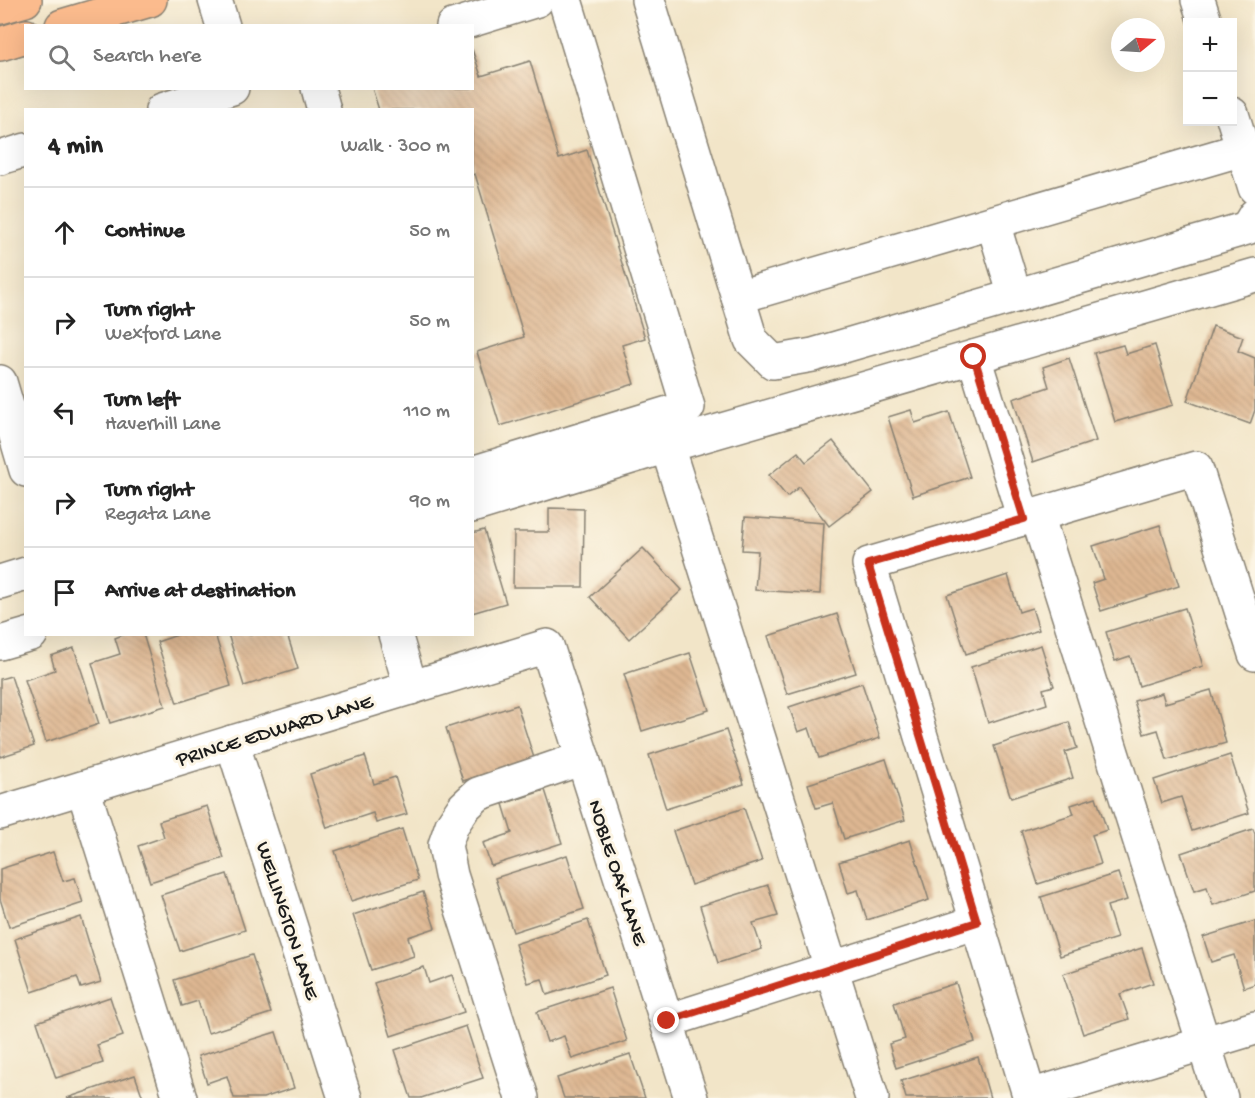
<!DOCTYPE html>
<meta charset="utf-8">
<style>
body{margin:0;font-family:"Gochi Hand",sans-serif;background:#f2f2f2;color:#222}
.controls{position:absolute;right:18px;top:18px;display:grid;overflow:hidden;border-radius:0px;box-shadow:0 6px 24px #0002}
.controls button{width:54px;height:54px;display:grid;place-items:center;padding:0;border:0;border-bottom:2px solid #e0e0e0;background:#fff;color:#222;font:30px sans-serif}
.compass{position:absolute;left:1111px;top:18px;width:54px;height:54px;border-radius:50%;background:#fff;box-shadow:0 6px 24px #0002;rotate:72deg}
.stop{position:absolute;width:18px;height:18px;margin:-14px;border:4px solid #c8321e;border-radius:50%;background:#fff}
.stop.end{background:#c8321e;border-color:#fff;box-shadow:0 2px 6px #0008}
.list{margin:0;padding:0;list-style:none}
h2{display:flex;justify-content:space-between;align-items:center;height:78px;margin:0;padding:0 24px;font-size:26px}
h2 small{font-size:20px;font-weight:400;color:#767676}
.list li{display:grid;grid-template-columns:39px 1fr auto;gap:18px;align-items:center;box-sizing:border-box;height:90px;padding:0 24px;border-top:2px solid #e0e0e0}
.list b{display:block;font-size:22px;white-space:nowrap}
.list p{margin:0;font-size:20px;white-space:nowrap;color:#767676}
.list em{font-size:20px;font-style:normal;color:#767676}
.icon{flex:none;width:33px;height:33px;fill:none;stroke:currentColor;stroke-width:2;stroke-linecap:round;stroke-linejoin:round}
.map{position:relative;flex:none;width:1255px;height:1098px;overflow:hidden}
.search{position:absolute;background:#fff;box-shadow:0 6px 24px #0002;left:24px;top:24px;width:450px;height:66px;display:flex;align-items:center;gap:15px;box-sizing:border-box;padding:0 21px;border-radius:0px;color:#767676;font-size:22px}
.panel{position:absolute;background:#fff;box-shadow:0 6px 24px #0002;left:24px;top:108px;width:450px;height:528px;border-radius:0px}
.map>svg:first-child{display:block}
.building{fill:url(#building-back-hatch)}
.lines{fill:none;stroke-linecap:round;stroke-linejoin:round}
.minor-casing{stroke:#878072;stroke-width:36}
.major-casing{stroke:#878072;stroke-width:36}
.highway-casing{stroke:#878072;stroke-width:36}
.minor{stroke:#fff;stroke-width:33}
.major{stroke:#fbbb8d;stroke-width:33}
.highway{stroke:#fbbb8d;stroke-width:33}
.route{stroke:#c8321e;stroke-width:8}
.labels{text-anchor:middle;stroke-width:6;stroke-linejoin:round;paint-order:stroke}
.street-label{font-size:21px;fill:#1c1c1c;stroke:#fcf5e5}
</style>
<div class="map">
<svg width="1255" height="1098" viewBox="0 0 1255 1098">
<defs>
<pattern id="building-back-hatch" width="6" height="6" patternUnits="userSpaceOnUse" patternTransform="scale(1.5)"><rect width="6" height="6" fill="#deb792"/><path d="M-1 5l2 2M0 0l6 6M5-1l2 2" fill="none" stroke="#be9d7d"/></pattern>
</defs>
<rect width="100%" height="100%" fill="#fcf5e5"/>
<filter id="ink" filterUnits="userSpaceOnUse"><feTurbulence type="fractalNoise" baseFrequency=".0167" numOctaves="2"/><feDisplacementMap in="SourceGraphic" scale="12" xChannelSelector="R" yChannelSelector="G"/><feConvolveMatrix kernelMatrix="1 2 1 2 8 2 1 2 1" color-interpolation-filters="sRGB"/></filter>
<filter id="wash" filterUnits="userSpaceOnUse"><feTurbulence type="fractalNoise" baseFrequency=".008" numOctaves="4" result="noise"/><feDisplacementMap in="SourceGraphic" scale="24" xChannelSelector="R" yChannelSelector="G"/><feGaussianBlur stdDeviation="1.35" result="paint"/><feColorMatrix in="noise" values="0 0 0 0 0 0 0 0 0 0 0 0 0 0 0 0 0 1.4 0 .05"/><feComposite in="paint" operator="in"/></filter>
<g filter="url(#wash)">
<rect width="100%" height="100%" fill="#f2e5c8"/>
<g id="blocks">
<g class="building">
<polygon points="472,49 481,76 530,61 559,159 587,150 645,338 622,345 634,384 500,426 477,352 524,337 475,174 472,175 472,110 379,110 372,88 472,88"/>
<polygon points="1213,326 1243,337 1238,351 1255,358 1255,410 1250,424 1187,401"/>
<polygon points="1123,345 1126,354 1155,345 1173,405 1115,422 1094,353"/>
<polygon points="1069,358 1096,441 1033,462 1013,399 1049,387 1043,367"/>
<polygon points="911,410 915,423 949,412 970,477 913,496 888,417"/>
<polygon points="833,441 873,492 829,526 799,487 787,497 769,475 798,452 806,462"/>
<polygon points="549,508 584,509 583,587 513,587 514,532 549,532"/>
<polygon points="745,517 824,523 820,594 755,590 758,551 742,550"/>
<polygon points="1160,525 1179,586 1101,611 1092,583 1104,579 1093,546"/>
<polygon points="484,530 506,603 472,613 472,533"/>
<polygon points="643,548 682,590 629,639 590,597"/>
<polygon points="1008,575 1019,612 1032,608 1039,630 966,654 947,595"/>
<polygon points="1185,608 1203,666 1139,686 1130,656 1115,661 1106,632"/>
<polygon points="837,614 856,673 787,694 768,636"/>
<polygon points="125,634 143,634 165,706 110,723 92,663 120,654 115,638"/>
<polygon points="180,634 215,634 231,686 177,703 157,642"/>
<polygon points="228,634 287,634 298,669 244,686"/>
<polygon points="1041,645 1054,686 1043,689 1047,704 988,723 971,667"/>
<polygon points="74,648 99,724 46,742 25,680 55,670 51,656"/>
<polygon points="690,653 709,710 642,731 624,674"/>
<polygon points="11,676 34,746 0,757 0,679"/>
<polygon points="862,683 880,738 819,758 809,728 798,732 789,707"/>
<polygon points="1211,690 1226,743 1167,760 1158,730 1144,734 1134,701 1162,693 1165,703"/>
<polygon points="517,705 534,758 463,781 446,728"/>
<polygon points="1069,722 1077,748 1065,752 1073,778 1011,798 994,746"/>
<polygon points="726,730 744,784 666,809 649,755"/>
<polygon points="1230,755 1249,813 1192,831 1181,797 1162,803 1154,780"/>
<polygon points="365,756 374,784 395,777 407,814 376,823 373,813 327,828 310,774"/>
<polygon points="886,759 905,820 844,839 833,803 816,808 808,784"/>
<polygon points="545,790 562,843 491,866 483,843 512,833 503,804"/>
<polygon points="1096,797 1107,830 1092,835 1101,864 1038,884 1021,831 1074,814 1071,805"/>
<polygon points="207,806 224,858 150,882 138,846 164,837 159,821"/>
<polygon points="744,808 762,861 691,885 673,831"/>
<polygon points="402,829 418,880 351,901 335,851"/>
<polygon points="1253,829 1255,834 1255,891 1213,905 1207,887 1194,891 1181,853"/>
<polygon points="910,840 929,900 867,920 858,890 848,893 839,862"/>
<polygon points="53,852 63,881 75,878 83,903 9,927 0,899 0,869"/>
<polygon points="567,855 584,909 513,932 495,878"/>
<polygon points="1118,873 1127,900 1107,906 1117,938 1060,956 1041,897"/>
<polygon points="227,874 245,930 180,951 161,895"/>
<polygon points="768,885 778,916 753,923 762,949 718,963 700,906"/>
<polygon points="423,892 435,928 408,937 414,956 371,970 353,915"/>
<polygon points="81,917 101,982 81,988 77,977 32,992 15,939"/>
<polygon points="588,920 606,975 547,995 542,979 528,983 515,944"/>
<polygon points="1255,921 1255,984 1244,988 1234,955 1211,962 1203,937"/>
<polygon points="1142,948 1153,983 1120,994 1129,1019 1083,1034 1063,974"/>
<polygon points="252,955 271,1013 208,1033 198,1001 182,1006 174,980"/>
<polygon points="424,967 429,983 452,975 464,1012 391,1036 374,983"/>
<polygon points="956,983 975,1042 896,1068 889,1044 905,1039 894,1003"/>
<polygon points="610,988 627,1041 572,1059 564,1036 547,1042 537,1012"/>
<polygon points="110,997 123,1036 97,1045 103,1063 56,1078 37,1022"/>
<polygon points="466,1026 483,1078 421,1098 411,1098 395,1050"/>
<polygon points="276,1032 294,1088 263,1098 234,1098 227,1076 207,1083 198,1056"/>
<polygon points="630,1054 645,1098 564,1098 557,1078"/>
<polygon points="978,1057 990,1098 906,1098 901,1081"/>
<polygon points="135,1075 143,1098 67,1098"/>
</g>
</g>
</g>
<g filter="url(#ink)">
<use href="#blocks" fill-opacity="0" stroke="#878072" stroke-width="1.5"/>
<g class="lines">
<defs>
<g id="minor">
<polyline points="215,0 223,26"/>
<polyline points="648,0 751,340 773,362 813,355 1247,228 1255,215"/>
<polyline points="1198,0 1205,22"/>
<polyline points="453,26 537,0"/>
<polyline points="318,88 324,110"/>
<polyline points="162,110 232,88"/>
<polyline points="1232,114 1255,188"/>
<polyline points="0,158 26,150"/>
<polyline points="993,223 1015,296"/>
<polyline points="738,297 1243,149"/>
<polyline points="974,357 1024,519"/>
<polyline points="0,382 26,470"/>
<polyline points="472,473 688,407 565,0"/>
<polyline points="472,506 667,446"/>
<polyline points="1037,515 1221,1098"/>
<polyline points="0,582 26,574"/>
<polyline points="395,634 411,688"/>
<polyline points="0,643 31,634"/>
<polyline points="232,742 345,1098"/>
<polyline points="83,788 180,1098"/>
<polyline points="0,813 547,646 691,1098"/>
<polyline points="667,1021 977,922"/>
<polyline points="1030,1096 1255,1028"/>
<polyline points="522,1098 451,875 445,845 452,825 464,807 478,794 583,758"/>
<polyline points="872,1098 667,446 1255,275"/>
<polyline points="1030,1098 869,564 1196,468 1255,654"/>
</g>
<g id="major">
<polyline points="62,26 150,0"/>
<polyline points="0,44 26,36"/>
</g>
<polyline id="highway" points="0,7 25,0"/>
</defs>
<use href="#minor" class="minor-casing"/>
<use href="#major" class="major-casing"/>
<use href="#highway" class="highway-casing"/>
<use href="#minor" class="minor"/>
<use href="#major" class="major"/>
<use href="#highway" class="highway"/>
</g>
</g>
<g class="lines" filter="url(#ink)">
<polyline class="route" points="667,1021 977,922 868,564 1024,519 974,357"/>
</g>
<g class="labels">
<g class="street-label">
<text transform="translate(274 729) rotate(-17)" y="7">PRINCE EDWARD LANE</text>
<text transform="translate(619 872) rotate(72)" y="7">NOBLE OAK LANE</text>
<text transform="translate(289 920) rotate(72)" y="7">WELLINGTON LANE</text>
</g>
</g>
</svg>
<div class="controls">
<button>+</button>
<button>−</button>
</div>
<svg class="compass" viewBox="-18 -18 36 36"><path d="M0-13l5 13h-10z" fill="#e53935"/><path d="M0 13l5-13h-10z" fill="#767676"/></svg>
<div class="stop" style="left:974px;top:357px"></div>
<div class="stop end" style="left:667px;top:1021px"></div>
<div class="search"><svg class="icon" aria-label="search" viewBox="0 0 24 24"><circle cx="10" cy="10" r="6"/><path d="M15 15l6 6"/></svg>Search here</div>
<section class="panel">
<h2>4 min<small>Walk · 300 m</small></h2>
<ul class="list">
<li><svg class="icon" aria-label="ahead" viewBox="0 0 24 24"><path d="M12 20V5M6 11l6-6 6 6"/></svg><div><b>Continue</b></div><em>50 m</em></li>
<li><svg class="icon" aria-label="right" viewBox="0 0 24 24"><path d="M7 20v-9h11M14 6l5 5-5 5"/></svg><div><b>Turn right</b><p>Wexford Lane</p></div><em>50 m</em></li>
<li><svg class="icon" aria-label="left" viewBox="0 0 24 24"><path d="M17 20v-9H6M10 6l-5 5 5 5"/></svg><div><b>Turn left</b><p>Haverhill Lane</p></div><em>110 m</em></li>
<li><svg class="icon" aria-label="right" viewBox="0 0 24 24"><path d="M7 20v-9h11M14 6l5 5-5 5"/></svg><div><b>Turn right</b><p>Regata Lane</p></div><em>90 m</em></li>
<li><svg class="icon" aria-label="arrive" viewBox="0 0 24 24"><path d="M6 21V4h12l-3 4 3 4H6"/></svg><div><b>Arrive at destination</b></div></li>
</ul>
</section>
</div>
